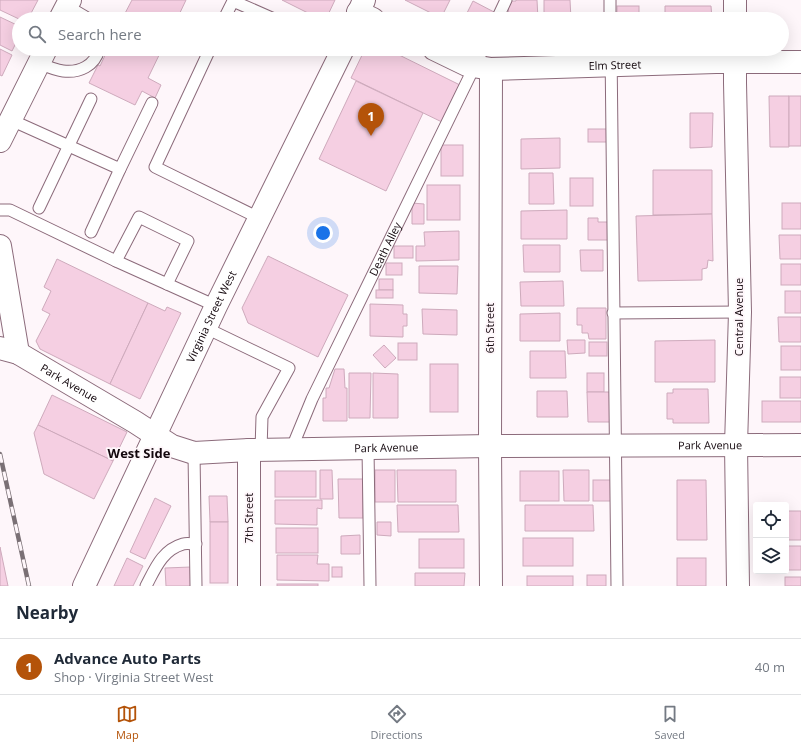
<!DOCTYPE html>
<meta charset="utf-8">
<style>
body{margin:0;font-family:"Open Sans",sans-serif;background:#f2f2f3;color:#1f2937}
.controls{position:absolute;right:12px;bottom:12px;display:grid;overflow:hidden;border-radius:4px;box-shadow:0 4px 16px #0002}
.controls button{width:36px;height:36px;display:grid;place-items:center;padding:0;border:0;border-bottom:1px solid #e0e1e3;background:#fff;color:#1f2937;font:20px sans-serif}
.you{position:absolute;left:323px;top:233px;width:14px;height:14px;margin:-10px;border:3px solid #fff;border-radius:50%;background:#1a73e8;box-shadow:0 0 0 6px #1a73e833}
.badge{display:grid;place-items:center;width:26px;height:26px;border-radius:50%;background:#b45309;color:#fff;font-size:13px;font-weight:700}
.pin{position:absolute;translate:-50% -33px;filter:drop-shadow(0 1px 2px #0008)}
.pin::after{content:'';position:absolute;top:21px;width:14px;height:12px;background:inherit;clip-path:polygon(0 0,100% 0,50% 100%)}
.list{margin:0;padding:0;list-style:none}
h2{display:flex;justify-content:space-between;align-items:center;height:52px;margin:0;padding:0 16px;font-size:17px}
h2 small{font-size:13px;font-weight:400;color:#747a83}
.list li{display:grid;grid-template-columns:26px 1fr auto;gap:12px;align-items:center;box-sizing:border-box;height:56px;padding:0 16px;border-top:1px solid #e0e1e3}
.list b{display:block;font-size:15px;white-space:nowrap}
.list p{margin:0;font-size:13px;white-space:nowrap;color:#747a83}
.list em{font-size:13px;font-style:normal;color:#747a83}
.icon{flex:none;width:22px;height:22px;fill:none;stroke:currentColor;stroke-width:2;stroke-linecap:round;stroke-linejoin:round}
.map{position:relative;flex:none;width:801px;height:586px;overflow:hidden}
.search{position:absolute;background:#fff;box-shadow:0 4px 16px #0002;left:12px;right:12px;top:12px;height:44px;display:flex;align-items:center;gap:10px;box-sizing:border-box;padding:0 14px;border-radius:22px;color:#747a83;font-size:15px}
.sheet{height:108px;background:#fff}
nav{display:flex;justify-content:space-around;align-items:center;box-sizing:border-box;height:56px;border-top:1px solid #e0e1e3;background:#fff;font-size:11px;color:#747a83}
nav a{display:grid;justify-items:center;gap:2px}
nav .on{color:#b45309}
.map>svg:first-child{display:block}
.building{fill:#f5cfe2;stroke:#ceaabc}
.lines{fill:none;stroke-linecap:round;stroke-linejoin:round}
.lane-casing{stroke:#8c6b7b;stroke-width:13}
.street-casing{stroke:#8c6b7b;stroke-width:24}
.secondary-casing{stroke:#8c6b7b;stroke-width:24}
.lane{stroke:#fff;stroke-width:11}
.street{stroke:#fff;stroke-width:22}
.secondary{stroke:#fff;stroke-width:22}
.rail-casing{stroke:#7a7075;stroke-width:4.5}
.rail{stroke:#fef6fa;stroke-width:3;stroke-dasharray:9;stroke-linecap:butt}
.labels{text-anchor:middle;stroke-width:3.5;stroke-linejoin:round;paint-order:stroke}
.street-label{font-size:11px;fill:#13070d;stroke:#fef6fa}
.quarter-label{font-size:13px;font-weight:bold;fill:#13070d;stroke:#fef6fa}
</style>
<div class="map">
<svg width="801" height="586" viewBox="0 0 801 586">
<rect width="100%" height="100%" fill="#fef6fa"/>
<g class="building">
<polygon points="0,0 38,0 28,19 19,19 0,10"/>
<polygon points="132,0 186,0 177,19 122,19"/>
<polygon points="282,0 335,0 326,19 320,19"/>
<polygon points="405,0 450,0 441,18"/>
<polygon points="516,0 537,0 538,19 509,19 508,1 516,1"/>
<polygon points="544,0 570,0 571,19 544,19"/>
<polygon points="473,1 494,12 491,19 464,19"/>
<rect x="617" y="6" width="22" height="13"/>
<polygon points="665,6 711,6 712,19 665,19"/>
<polygon points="0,17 19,26 19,37 12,51 0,45"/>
<polygon points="0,49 12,55 2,76 0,75"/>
<polygon points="108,49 162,49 148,78 161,85 155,98 142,91 135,105 89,83 98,65 100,66"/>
<polygon points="365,49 387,49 462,86 444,123 351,78"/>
<polygon points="356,81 423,113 386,191 319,159"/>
<polygon points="769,96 789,96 789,147 770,147"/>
<rect x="789" y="96" width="12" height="50"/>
<polygon points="690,113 713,113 712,147 690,148"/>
<rect x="588" y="129" width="19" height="13"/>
<polygon points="560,138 560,168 521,169 521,139"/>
<rect x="441" y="145" width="22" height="31"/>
<polygon points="653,170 712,170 712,214 653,215"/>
<polygon points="529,173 553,173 554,204 529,204"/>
<rect x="570" y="178" width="23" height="28"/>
<rect x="427" y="185" width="33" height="35"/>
<polygon points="412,203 424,204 424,224 412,224"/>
<rect x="782" y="203" width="19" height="26"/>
<polygon points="567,210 567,239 521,239 521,211"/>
<polygon points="712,214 713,261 708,260 707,268 702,269 702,280 638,281 636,216"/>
<polygon points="588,218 598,218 598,222 609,222 609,240 588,240"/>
<polygon points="459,231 459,260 416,261 416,246 425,246 424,232"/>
<polygon points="779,235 801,235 801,259 780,259"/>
<polygon points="523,245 560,245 560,272 524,272"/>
<rect x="394" y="246" width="19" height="12"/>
<polygon points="580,250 603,250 603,271 581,271"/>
<polygon points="268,256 348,295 318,357 248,323 242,308"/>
<polygon points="57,259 148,303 110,384 40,349 36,341 50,314 42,310 51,291 44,287"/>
<rect x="386" y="263" width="16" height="12"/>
<rect x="781" y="264" width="20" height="21"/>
<polygon points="419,266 458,266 457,294 419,293"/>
<rect x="379" y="279" width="14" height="11"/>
<polygon points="563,281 564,306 521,306 520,282"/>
<rect x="376" y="290" width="17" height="8"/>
<rect x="785" y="291" width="16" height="22"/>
<polygon points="148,303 165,311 167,307 181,313 140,399 110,384"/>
<polygon points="370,304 403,305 403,314 407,314 407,326 403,326 403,337 370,336"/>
<polygon points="577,308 606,308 606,339 589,339 588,333 582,333 582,325 577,325"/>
<polygon points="422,309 457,310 457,335 423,334"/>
<polygon points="560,313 560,341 520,341 520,314"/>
<polygon points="778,317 801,317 801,342 779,342"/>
<polygon points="567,340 585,340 585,353 568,354"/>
<polygon points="715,340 715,382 655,382 655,341"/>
<rect x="589" y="342" width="18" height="14"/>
<rect x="398" y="343" width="19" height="17"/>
<polygon points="384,345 396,358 385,368 373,355"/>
<rect x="781" y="346" width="20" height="24"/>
<polygon points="530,351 565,351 566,378 530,378"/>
<rect x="430" y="364" width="28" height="48"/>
<polygon points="335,369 344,369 345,388 347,388 347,421 323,421 323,398 326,398 326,388 329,388"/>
<polygon points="349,373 371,373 370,418 349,418"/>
<polygon points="373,373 398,374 398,418 373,418"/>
<rect x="587" y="373" width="17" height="19"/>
<rect x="780" y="377" width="21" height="21"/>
<polygon points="673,389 708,389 709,423 673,423 673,419 667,419 667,393 673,393"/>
<polygon points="537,391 567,391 568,417 537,417"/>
<polygon points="587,392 610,392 610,422 588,422"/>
<polygon points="52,395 127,432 113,461 38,425"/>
<rect x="762" y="401" width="39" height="21"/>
<polygon points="38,425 113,461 94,499 44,474 34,433"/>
<polygon points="320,470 332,470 333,499 320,499"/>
<rect x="375" y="470" width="20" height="32"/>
<polygon points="397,470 456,470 456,502 398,502"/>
<polygon points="563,470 589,470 589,501 564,501"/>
<rect x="275" y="471" width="41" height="26"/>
<rect x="520" y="471" width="39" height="30"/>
<polygon points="338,479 363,479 363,518 339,518"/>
<rect x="593" y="480" width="18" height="21"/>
<polygon points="677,480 706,480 707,540 677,540"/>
<polygon points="209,496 227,496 228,522 210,522"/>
<polygon points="155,498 171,506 145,559 130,552"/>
<polygon points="275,500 322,500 322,509 317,508 317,525 275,524"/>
<polygon points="397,505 458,505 459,532 398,532"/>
<polygon points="525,505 593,505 594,531 525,531"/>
<rect x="788" y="511" width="13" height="29"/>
<rect x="210" y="522" width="18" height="61"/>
<polygon points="377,522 391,522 391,536 377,535"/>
<rect x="276" y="528" width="42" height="25"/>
<polygon points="360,535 360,554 341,554 341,536"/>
<rect x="523" y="538" width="50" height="28"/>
<rect x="419" y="539" width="45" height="29"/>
<rect x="786" y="546" width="15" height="24"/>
<polygon points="0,547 8,586 0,586"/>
<polygon points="277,555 318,555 317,564 329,564 329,581 277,580"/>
<polygon points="127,558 143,566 133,586 114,586"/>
<rect x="677" y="558" width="29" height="28"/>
<polygon points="191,567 191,586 166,586 165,568"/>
<rect x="332" y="567" width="10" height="10"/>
<polygon points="415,573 465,573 464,586 415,586"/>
<rect x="587" y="575" width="19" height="11"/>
<rect x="527" y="576" width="46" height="10"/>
<rect x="785" y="577" width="16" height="9"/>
<rect x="277" y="584" width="41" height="2"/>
</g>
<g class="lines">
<defs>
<g id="lane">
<polyline points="610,0 610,19"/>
<polyline points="67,6 89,19"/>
<polyline points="224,19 233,1 274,19"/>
<polyline points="497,19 506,0"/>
<polyline points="210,49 155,167 259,218"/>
<polyline points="611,49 617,586"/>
<path d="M39,63C46,66 55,70 63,71C79,73 95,66 99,49"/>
<polyline points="11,120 120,169 152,103"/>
<polyline points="39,208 91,99"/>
<polyline points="0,210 10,210 116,261 216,306"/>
<polyline points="91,232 120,169"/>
<polyline points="116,261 139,217 188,241 167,284"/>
<polyline points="613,313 740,312"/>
<polyline points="206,328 289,368 262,417 261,450"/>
<polyline points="368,448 370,586"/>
<path id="s1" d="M291,450L312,399L483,49"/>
<polyline points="194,453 196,586"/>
<path d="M146,586C155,569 162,550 183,544C187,543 192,544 196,544"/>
</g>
<g id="street">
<polyline points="358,12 373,19"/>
<polyline points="60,19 70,0"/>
<path id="s2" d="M434,49L467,65L491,69L716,62H801"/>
<polyline points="491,69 490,446 491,586"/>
<polyline points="0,141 46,49"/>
<polyline points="0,246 18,353"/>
<path id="s3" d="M0,348L18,353L135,422L172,446L194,453L249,450L490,446L801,445"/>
<polyline points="249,586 249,450"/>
</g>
<g id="secondary">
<polyline points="735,0 735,19"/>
<polyline points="356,19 364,0"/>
<polyline points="735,49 735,83 740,312 736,445 738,586"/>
<path id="s4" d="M84,586L216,306L343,49"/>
</g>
</defs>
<use href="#lane" class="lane-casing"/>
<use href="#street" class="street-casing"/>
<use href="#secondary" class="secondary-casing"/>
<use href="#lane" class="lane"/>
<use href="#street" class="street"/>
<use href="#secondary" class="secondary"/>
<defs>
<polyline id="rail" points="0,454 29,586"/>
</defs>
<use href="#rail" class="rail-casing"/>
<use href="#rail" class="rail"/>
</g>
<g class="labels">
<g class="street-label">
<text dy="4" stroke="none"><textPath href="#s2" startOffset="185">Elm Street</textPath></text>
<text dy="4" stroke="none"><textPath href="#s1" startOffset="222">Death Alley</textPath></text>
<text dy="4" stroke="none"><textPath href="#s4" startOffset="298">Virginia Street West</textPath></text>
<text transform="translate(739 317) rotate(-90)" y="4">Central Avenue</text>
<text transform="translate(490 328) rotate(-90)" y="4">6th Street</text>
<text dy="4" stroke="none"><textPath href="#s3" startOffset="78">Park Avenue</textPath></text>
<text dy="4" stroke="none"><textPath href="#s3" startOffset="738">Park Avenue</textPath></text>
<text dy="4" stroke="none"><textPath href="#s3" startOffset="414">Park Avenue</textPath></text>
<text transform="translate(249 518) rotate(-90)" y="4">7th Street</text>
</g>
<g class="quarter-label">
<text x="139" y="458">West Side</text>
</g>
</g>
</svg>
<div class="controls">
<button><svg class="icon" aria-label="locate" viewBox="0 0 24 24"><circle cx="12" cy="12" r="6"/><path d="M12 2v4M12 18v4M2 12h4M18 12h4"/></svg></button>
<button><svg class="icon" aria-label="layers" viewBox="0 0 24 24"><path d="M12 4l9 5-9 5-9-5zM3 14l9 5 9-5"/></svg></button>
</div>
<div class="you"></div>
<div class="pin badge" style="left:371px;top:136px">1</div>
<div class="search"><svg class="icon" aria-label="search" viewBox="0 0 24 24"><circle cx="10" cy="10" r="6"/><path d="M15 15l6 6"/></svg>Search here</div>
</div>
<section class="sheet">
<h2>Nearby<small></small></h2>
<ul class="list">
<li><span class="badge">1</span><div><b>Advance Auto Parts</b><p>Shop · Virginia Street West</p></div><em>40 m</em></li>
</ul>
</section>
<nav>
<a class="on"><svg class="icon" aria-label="map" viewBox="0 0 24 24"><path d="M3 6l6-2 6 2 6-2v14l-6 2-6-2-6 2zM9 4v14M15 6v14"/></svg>Map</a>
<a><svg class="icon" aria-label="directions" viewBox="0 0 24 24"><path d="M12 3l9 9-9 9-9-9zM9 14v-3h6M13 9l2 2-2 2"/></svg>Directions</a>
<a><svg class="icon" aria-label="saved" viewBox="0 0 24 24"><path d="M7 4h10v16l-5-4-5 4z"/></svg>Saved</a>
</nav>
